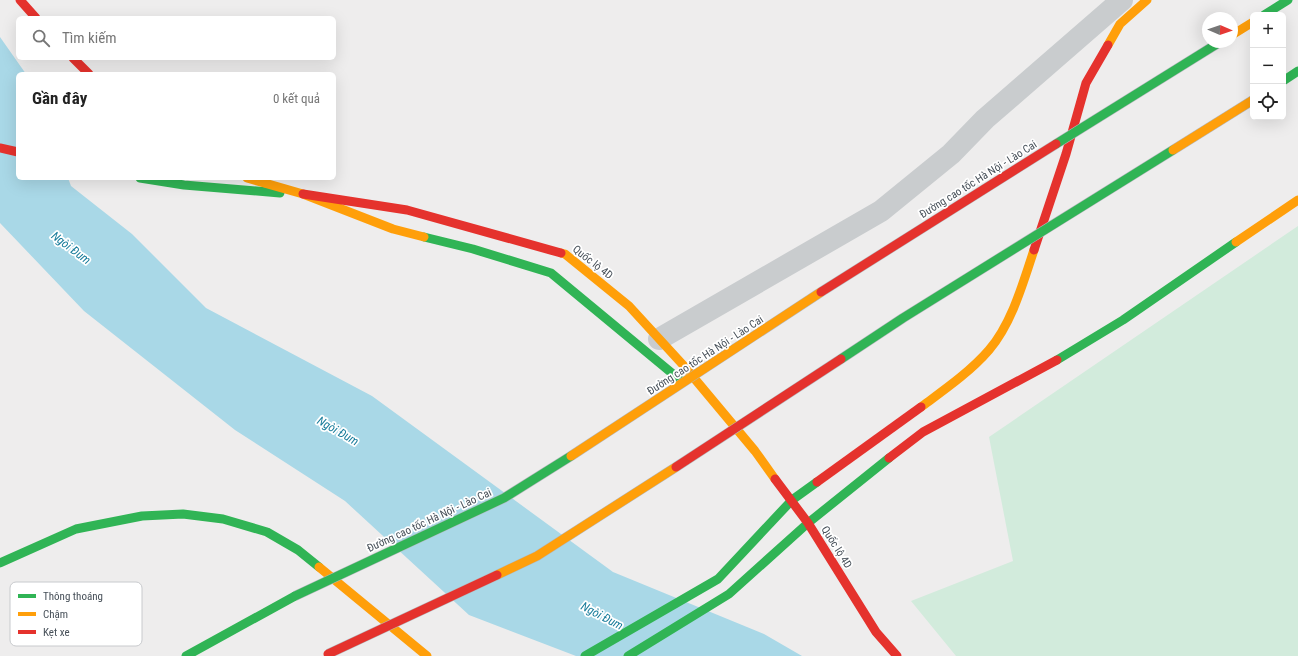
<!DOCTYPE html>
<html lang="vi">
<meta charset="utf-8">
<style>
body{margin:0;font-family:"Roboto Condensed",sans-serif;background:#f6f6f6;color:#222}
.controls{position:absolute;right:12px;top:12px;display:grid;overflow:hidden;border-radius:6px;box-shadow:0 4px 16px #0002}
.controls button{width:36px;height:36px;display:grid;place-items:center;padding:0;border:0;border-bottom:1px solid #e0e0e0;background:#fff;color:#222;font:20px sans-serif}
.compass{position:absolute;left:1202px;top:12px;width:36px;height:36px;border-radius:50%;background:#fff;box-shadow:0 4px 16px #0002;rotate:92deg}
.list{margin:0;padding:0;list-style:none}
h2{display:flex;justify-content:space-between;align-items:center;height:52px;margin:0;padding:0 16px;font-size:17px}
h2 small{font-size:13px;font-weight:400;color:#767676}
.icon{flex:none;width:22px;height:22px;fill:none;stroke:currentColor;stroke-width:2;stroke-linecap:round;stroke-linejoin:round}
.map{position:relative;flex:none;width:1298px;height:656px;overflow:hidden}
.search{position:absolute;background:#fff;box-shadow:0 4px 16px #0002;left:16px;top:16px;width:320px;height:44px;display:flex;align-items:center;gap:10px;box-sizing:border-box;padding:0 14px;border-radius:6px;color:#767676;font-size:15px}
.panel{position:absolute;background:#fff;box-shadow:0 4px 16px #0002;left:16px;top:72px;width:320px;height:108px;border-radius:6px}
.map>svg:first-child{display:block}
.green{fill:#d2ebdc}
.water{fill:#a9d8e7}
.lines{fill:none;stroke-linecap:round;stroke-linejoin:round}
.street{stroke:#c9ccce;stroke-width:22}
.fast{stroke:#30b455;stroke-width:9}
.slow{stroke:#ff9f0a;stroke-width:9}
.jam{stroke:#e5322d;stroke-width:9}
.fast-bridge-casing{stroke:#b3b7bc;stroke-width:10;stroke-linecap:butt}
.slow-bridge-casing{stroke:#b3b7bc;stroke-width:10;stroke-linecap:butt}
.jam-bridge-casing{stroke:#b3b7bc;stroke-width:10;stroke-linecap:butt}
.fast-bridge{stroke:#30b455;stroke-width:9}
.slow-bridge{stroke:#ff9f0a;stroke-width:9}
.jam-bridge{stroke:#e5322d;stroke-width:9}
.labels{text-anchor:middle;stroke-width:3.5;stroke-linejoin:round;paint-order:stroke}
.street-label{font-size:11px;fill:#464f58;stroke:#fff}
.water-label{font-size:12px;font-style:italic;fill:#167b9a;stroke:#fff}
.key{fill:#fff;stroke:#c8cacd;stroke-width:1}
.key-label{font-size:11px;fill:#464f58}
</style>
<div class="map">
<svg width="1298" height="656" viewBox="0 0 1298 656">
<rect width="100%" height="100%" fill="#eeeded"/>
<polygon class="green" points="1298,226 1298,656 956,656 911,601 1013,561 989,437"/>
<polygon class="water" points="0,37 26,74 18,74 18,178 68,178 71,186 132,234 206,308 372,396 613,572 764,634 802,656 576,656 469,615 345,501 235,430 84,311 0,223"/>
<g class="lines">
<polyline class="street" points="659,339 881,211 951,154 985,119 1122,0"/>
<g class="fast">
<polyline points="1264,15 1288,0"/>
<polyline points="1283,81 1298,71"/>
<polyline points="140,178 184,185 280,193"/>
<polyline points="424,237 473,249 551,273 679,379"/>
<polyline points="1057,360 1123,320 1236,242"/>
<polyline points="0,563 76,529 142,516 183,514 223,519 267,532 298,550 319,567"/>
<polyline points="186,656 295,596"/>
<polyline points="585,656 718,579 792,500 817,482"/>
<polyline points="628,656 729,594 808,523 889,458"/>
</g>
<g class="slow">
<polyline points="1232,35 1253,22"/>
<polyline points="1108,45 1120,24 1147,0"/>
<polyline points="247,178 303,194 393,229 424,237"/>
<polyline points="1236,242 1298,200"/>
<polyline points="561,253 565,254 629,306 684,366 755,451 775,479"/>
<path d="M921,407C944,390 970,372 989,350C1012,323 1023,283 1034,250"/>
<polyline points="319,567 427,656"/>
</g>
<g class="jam">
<polyline points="20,0 36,18"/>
<polyline points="73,58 89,74"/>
<polyline points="0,148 18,152"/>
<polyline points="303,194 407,210 561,253"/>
<polyline points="1034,250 1066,154 1086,83 1108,45"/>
<polyline points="889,458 923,432 1057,360"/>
<polyline points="775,479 808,523 876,632 897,656"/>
<polyline points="817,482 921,407"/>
</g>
<defs>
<g id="fast-bridge">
<polyline points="1056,144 1220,42"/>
<polyline points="841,359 903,318 1173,150"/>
<polyline points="295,596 504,498 571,456"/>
</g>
<g id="slow-bridge">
<polyline points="1173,150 1253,100"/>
<polyline points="571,456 821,292"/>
<polyline points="497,575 537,556 676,467"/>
</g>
<g id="jam-bridge">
<polyline points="821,292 1056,144"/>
<polyline points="676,467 841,359"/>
<polyline points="328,654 497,575"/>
</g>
</defs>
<use href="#fast-bridge" class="fast-bridge-casing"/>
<use href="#slow-bridge" class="slow-bridge-casing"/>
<use href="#jam-bridge" class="jam-bridge-casing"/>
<use href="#fast-bridge" class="fast-bridge"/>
<use href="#slow-bridge" class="slow-bridge"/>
<use href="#jam-bridge" class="jam-bridge"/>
</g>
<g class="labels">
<g class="street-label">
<text transform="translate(978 179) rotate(-32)" y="4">Đường cao tốc Hà Nội - Lào Cai</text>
<text transform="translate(593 262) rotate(38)" y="4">Quốc lộ 4D</text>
<text transform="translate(705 355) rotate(-33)" y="4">Đường cao tốc Hà Nội - Lào Cai</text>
<text transform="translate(429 520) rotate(-25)" y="4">Đường cao tốc Hà Nội - Lào Cai</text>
<text transform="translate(837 547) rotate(58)" y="4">Quốc lộ 4D</text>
</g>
<g class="water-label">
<text transform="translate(71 248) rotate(37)" y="4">Ngòi Đum</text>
<text transform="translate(338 431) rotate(30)" y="4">Ngòi Đum</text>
<text transform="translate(602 616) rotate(28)" y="4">Ngòi Đum</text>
</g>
</g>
<rect x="10" y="582" width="132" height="64" rx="6" class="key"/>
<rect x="18" y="594" width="18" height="4" fill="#30b455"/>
<rect x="18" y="612" width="18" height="4" fill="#ff9f0a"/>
<rect x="18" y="630" width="18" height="4" fill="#e5322d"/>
<g class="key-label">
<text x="43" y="600">Thông thoáng</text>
<text x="43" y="618">Chậm</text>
<text x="43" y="636">Kẹt xe</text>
</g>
</svg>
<div class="controls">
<button>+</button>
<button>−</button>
<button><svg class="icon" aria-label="locate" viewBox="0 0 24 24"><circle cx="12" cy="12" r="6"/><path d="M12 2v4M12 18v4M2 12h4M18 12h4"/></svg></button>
</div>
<svg class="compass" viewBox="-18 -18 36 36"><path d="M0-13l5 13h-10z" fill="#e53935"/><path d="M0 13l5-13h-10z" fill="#767676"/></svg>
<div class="search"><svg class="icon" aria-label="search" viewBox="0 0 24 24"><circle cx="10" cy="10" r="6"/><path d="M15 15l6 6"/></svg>Tìm kiếm</div>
<section class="panel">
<h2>Gần đây<small>0 kết quả</small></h2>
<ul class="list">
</ul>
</section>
</div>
